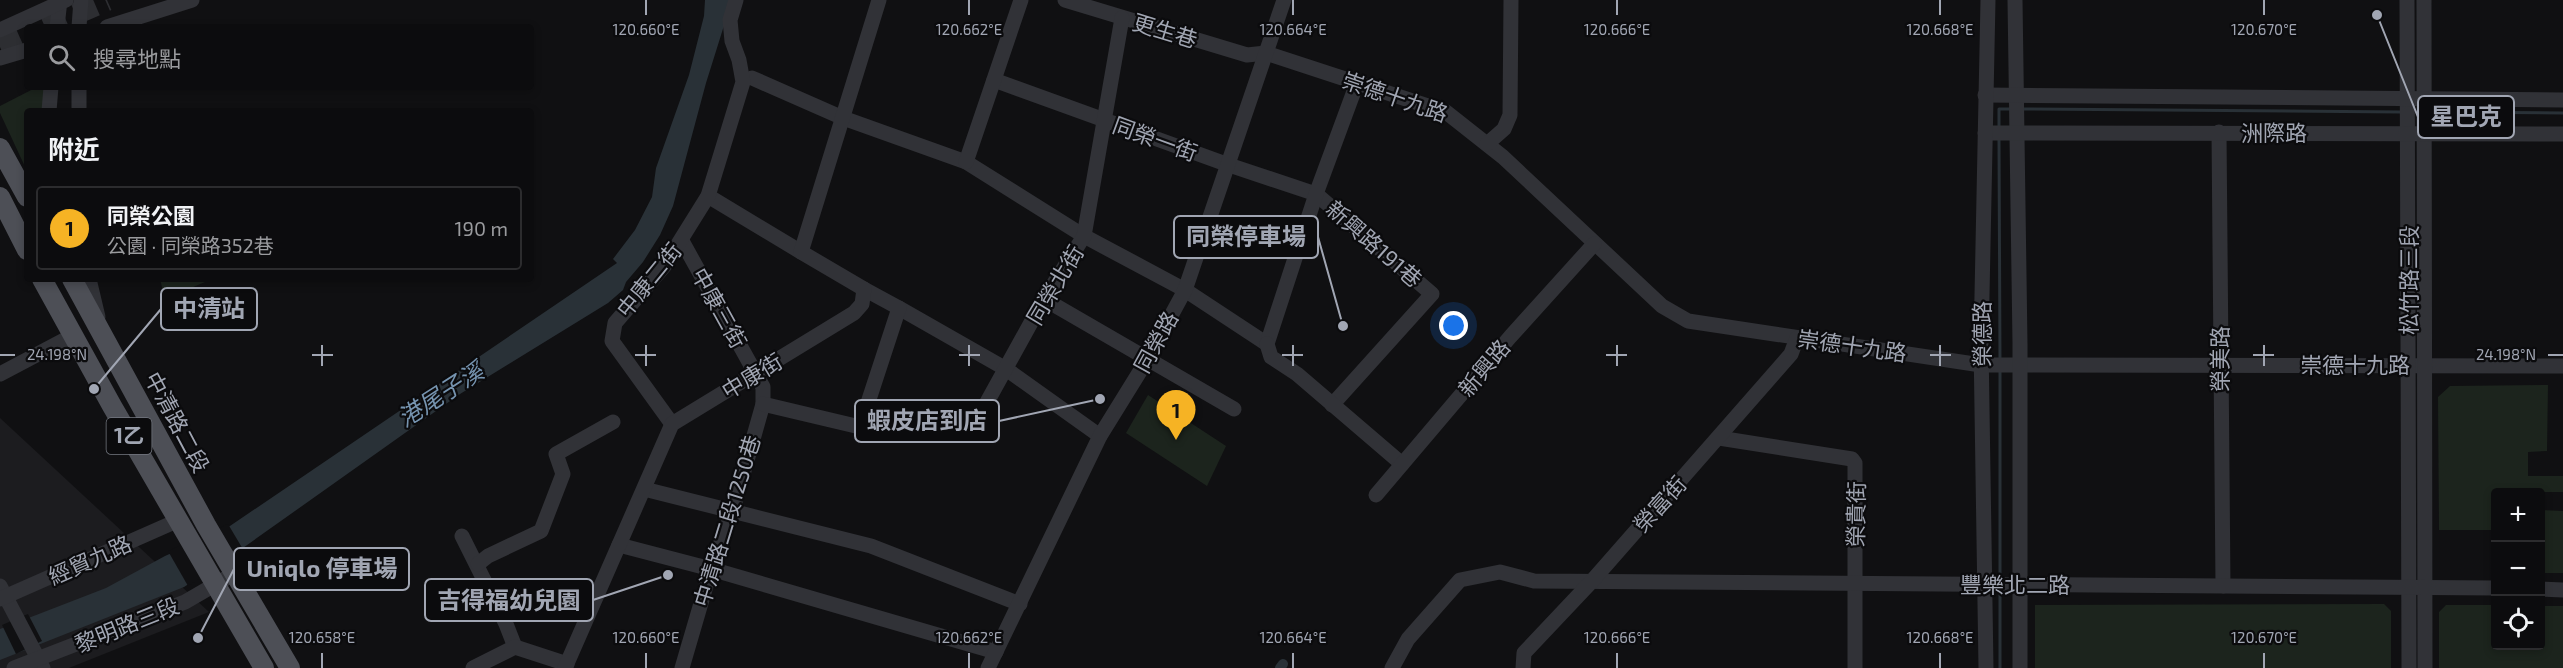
<!DOCTYPE html>
<html lang="zh-TW">
<meta charset="utf-8">
<style>
body{margin:0;font-family:"Exo 2","Noto Sans TC",sans-serif;background:#1a1a1c;color:#f1f3f6}
.controls{position:absolute;right:18px;bottom:18px;display:grid;overflow:hidden;border-radius:6px;box-shadow:0 3px 9px #0003}
.controls button{width:54px;height:54px;display:grid;place-items:center;padding:0;border:0;border-bottom:2px solid #2c2c2e;background:#0c0c0e;color:#f1f3f6;font:30px sans-serif}
.you{position:absolute;left:1454px;top:326px;width:21px;height:21px;margin:-15px;border:4px solid #fff;border-radius:50%;background:#1a73e8;box-shadow:0 0 0 9px #1a73e833}
.badge{display:grid;place-items:center;width:39px;height:39px;border-radius:50%;background:#f6b324;color:#111;font-size:20px;font-weight:700}
.pin{position:absolute;translate:-50% -50px;filter:drop-shadow(0 2px 3px #0008)}
.pin::after{content:'';position:absolute;top:32px;width:21px;height:18px;background:inherit;clip-path:polygon(0 0,100% 0,50% 100%)}
.list{margin:0;padding:0;list-style:none}
h2{display:flex;justify-content:space-between;align-items:center;height:78px;margin:0;padding:0 24px;font-size:26px}
h2 small{font-size:20px;font-weight:400;color:#9a9b9e}
.list li{display:grid;grid-template-columns:39px 1fr auto;gap:18px;align-items:center;box-sizing:border-box;height:84px;margin:0 12px 12px;padding:0 12px;border:2px solid #2c2c2e;border-radius:6px}
.list b{display:block;font-size:22px;white-space:nowrap}
.list p{margin:0;font-size:20px;white-space:nowrap;color:#9a9b9e}
.list em{font-size:20px;font-style:normal;color:#9a9b9e}
.icon{flex:none;width:33px;height:33px;fill:none;stroke:currentColor;stroke-width:2;stroke-linecap:round;stroke-linejoin:round}
.map{position:relative;flex:none;width:2563px;height:668px;overflow:hidden}
.search{position:absolute;background:#0c0c0e;box-shadow:0 3px 9px #0003;left:24px;top:24px;width:510px;height:66px;display:flex;align-items:center;gap:15px;box-sizing:border-box;padding:0 21px;border-radius:6px;color:#9a9b9e;font-size:22px}
.panel{position:absolute;background:#0c0c0e;box-shadow:0 3px 9px #0003;left:24px;top:108px;width:510px;height:174px;border-radius:6px}
.map>svg:first-child{display:block}
.built{fill:#1c1c1f}
.green{fill:#1c241d}
.water{fill:#293137}
.pier{fill:#101012}
.lines{fill:none;stroke-linecap:round;stroke-linejoin:round}
.stream{stroke:#293137;stroke-width:3}
.canal{stroke:#293137;stroke-width:10}
.highway-tunnel{stroke:#2d2e32;stroke-width:22;stroke-dasharray:22 11;stroke-linecap:butt}
.minor{stroke:#313237;stroke-width:15}
.major{stroke:#4d4f56;stroke-width:20}
.ticks{fill:none;stroke:#a1a6b3;stroke-width:2}
.labels{text-anchor:middle;stroke-width:4.5;stroke-linejoin:round;paint-order:stroke}
.shield{fill:#0b0b0d;stroke:#747881;stroke-width:1.5}
.shield-label{font-size:21px;font-weight:bold;fill:#a1a6b3}
.street-label{font-size:22px;fill:#a1a6b3;stroke:#0b0b0d}
.water-label{font-size:24px;font-style:italic;fill:#7694b0;stroke:#0b0b0d}
.ticks-label{font-size:15px;text-anchor:middle;fill:#a1a6b3;stroke:#0b0b0d;stroke-width:4.5;stroke-linejoin:round;paint-order:stroke}
.leader{fill:none;stroke:#a1a6b3;stroke-width:2}
.callout-dot{fill:#a1a6b3;stroke:#0b0b0d;stroke-width:2}
.callout{fill:#0b0b0d;stroke:#a1a6b3;stroke-width:2}
.callout-label{font-size:24px;text-anchor:middle;font-weight:bold;fill:#a1a6b3}
</style>
<div class="map">
<svg width="2563" height="668" viewBox="0 0 2563 668">
<rect width="100%" height="100%" fill="#101012"/>
<polygon class="built" points="0,418 209,612 69,668 0,668"/>
<g class="green">
<polygon points="37,87 45,87 43,111 27,111 27,171 0,113 0,106"/>
<polygon points="160,279 212,279 165,299"/>
<polygon points="2548,385 2547,451 2528,452 2528,476 2563,476 2563,492 2496,492 2495,530 2439,530 2438,397 2450,386"/>
<polygon points="1148,395 1226,446 1207,486 1126,433"/>
<polygon points="2541,510 2563,511 2563,573 2541,573"/>
<polygon points="2384,604 2391,611 2391,668 2035,668 2035,605"/>
<polygon points="2446,605 2495,605 2496,646 2540,646 2541,606 2563,606 2563,668 2439,668 2439,612"/>
</g>
<polygon class="water" points="705,0 732,0 706,83 673,206 660,235 643,262 626,282 623,290 608,303 460,394 240,550 184,587 0,660 0,629 106,588 165,556 227,528 617,263 613,259 635,230 652,197 656,168 689,75 704,16"/>
<g class="pier">
<polygon points="228,524 244,551 188,586 168,551"/>
<polygon points="28,614 42,641 16,654 2,625"/>
</g>
<g class="lines">
<g class="stream">
<polyline points="2021,109 2401,112"/>
<polyline points="2429,112 2563,113"/>
<polyline points="1999,129 1999,109 2011,109"/>
<polyline points="1999,139 2000,360"/>
<polyline points="2000,370 2000,579"/>
<polyline points="2000,589 2000,668"/>
</g>
<polyline class="canal" points="1280,668 1283,664"/>
<g class="highway-tunnel">
<polyline points="45,27 107,0"/>
<polyline points="0,47 27,35"/>
</g>
<g class="minor">
<polyline points="1065,0 1247,55 1266,53 1446,112 1503,157 1662,306 1688,321 1981,365 2563,366"/>
<polyline points="2015,0 2020,344 2020,668"/>
<polyline points="2407,0 2409,668"/>
<polyline points="2424,0 2425,668"/>
<polyline points="57,27 60,0"/>
<polyline points="79,27 81,0"/>
<polyline points="107,27 192,0"/>
<polyline points="0,30 66,0"/>
<polyline points="0,58 27,50"/>
<polyline points="752,78 843,118 966,162 1084,236 1185,290 1267,344"/>
<polyline points="994,80 1226,164 1316,194 1432,294 1332,405"/>
<polyline points="79,87 79,111"/>
<polyline points="1985,95 2563,100"/>
<polyline points="49,111 51,87"/>
<polyline points="2219,132 2223,586"/>
<polyline points="1985,133 2563,134"/>
<polyline points="1487,144 1504,129 1510,115 1511,0"/>
<polyline points="966,162 1021,0"/>
<polyline points="708,196 801,252"/>
<polyline points="682,241 763,387 763,404 732,513 711,569 682,668"/>
<polyline points="89,279 98,317"/>
<polyline points="1044,299 1234,409"/>
<polyline points="899,308 1006,369 1100,436"/>
<polyline points="1267,344 1316,194 1357,83"/>
<polyline points="1267,344 1271,357 1297,374 1402,464"/>
<polyline points="0,374 72,336"/>
<polyline points="763,404 860,427 899,308 864,289"/>
<polyline points="672,424 612,341 615,323 665,265 708,196 743,82 739,60 732,41 730,20 736,0"/>
<polyline points="970,433 1044,299 1084,236 1122,18"/>
<polyline points="1719,438 1852,459 1855,463 1855,668"/>
<polyline points="644,489 871,546 1020,604"/>
<polyline points="1376,495 1510,337 1594,244"/>
<polyline points="462,536 506,624 515,647"/>
<polyline points="619,545 711,569 996,652"/>
<polyline points="478,564 488,556 541,531 563,474 556,454 613,422"/>
<polyline points="0,586 43,668"/>
<polyline points="2540,589 2563,590"/>
<polyline points="0,599 179,520"/>
<polyline points="14,668 185,602 235,573"/>
<polyline points="473,668 515,647 567,664"/>
<polyline points="565,668 672,424 854,313 862,304 864,289 801,252 879,0"/>
<polyline points="988,668 1100,436 1147,360 1185,290 1284,0"/>
<polyline points="1392,668 1408,639 1460,580 1500,572 1534,581 2496,588"/>
<polyline points="1523,668 1524,653 1592,581 1791,354 1797,338"/>
<polyline points="1986,668 1981,344 1988,0"/>
</g>
<g class="major">
<polyline points="0,148 27,197"/>
<polyline points="0,197 27,250"/>
<polyline points="42,279 112,406 264,668"/>
<polyline points="72,279 206,525 290,668"/>
</g>
</g>
<path class="ticks" d="M646,0V15M969,0V15M1293,0V15M1617,0V15M1940,0V15M2264,0V15M322,345V366M646,345V366M969,345V366M1293,345V366M1617,345V366M1940,345V366M2264,345V366M0,355H15M312,355H333M635,355H656M959,355H980M1282,355H1303M1606,355H1627M1930,355H1951M2253,355H2274M2548,355H2563M322,653V668M646,653V668M969,653V668M1293,653V668M1617,653V668M1940,653V668M2264,653V668"/>
<g class="labels">
<rect class="shield" x="106.5" y="418" width="45" height="36" rx="4.5"/>
<g class="shield-label">
<text x="129" y="443">1乙</text>
</g>
<g class="street-label">
<text transform="translate(1165 31) rotate(17)" y="8">更生巷</text>
<text transform="translate(1395 97) rotate(19)" y="8">崇德十九路</text>
<text x="2274" y="141">洲際路</text>
<text transform="translate(1155 139) rotate(20)" y="8">同榮一街</text>
<text transform="translate(1374 244) rotate(41)" y="8">新興路191巷</text>
<text transform="translate(649 280) rotate(-51)" y="8">中康二街</text>
<text transform="translate(2409 280) rotate(-90)" y="8">松竹路三段</text>
<text transform="translate(1055 285) rotate(-59)" y="8">同榮北街</text>
<text transform="translate(719 308) rotate(61)" y="8">中康三街</text>
<text transform="translate(1982 334) rotate(-90)" y="8">榮德路</text>
<text transform="translate(1156 342) rotate(-61)" y="8">同榮路</text>
<text transform="translate(1852 346) rotate(8)" y="8">崇德十九路</text>
<text transform="translate(2220 359) rotate(-90)" y="8">榮美路</text>
<text x="2355" y="373">崇德十九路</text>
<text transform="translate(1484 368) rotate(-50)" y="8">新興路</text>
<text transform="translate(752 376) rotate(-31)" y="8">中康街</text>
<text transform="translate(177 422) rotate(62)" y="8">中清路二段</text>
<text transform="translate(1660 504) rotate(-48)" y="8">榮富街</text>
<text transform="translate(1856 514) rotate(-89)" y="8">榮貴街</text>
<text transform="translate(727 521) rotate(-73)" y="8">中清路二段1250巷</text>
<text transform="translate(90 560) rotate(-24)" y="8">經貿九路</text>
<text x="2015" y="593">豐樂北二路</text>
<text transform="translate(127 625) rotate(-22)" y="8">黎明路三段</text>
</g>
<g class="water-label">
<text transform="translate(441 395) rotate(-33)" y="8">港尾子溪</text>
</g>
</g>
<g class="ticks-label">
<text x="646" y="35">120.660°E</text>
<text x="969" y="35">120.662°E</text>
<text x="1293" y="35">120.664°E</text>
<text x="1617" y="35">120.666°E</text>
<text x="1940" y="35">120.668°E</text>
<text x="2264" y="35">120.670°E</text>
<text x="57" y="360">24.198°N</text>
<text x="2506" y="360">24.198°N</text>
<text x="322" y="643">120.658°E</text>
<text x="646" y="643">120.660°E</text>
<text x="969" y="643">120.662°E</text>
<text x="1293" y="643">120.664°E</text>
<text x="1617" y="643">120.666°E</text>
<text x="1940" y="643">120.668°E</text>
<text x="2264" y="643">120.670°E</text>
</g>
<path class="leader" d="M2377 15L2418 117M1343 326L1318 237M94 389L161 309M1100 399L999 421M198 638L234 569M668 575L593 600"/>
<g class="callout-dot">
<circle cx="2377" cy="15" r="6"/>
<circle cx="1343" cy="326" r="6"/>
<circle cx="94" cy="389" r="6"/>
<circle cx="1100" cy="399" r="6"/>
<circle cx="198" cy="638" r="6"/>
<circle cx="668" cy="575" r="6"/>
</g>
<g class="callout">
<rect x="2418" y="96" width="96" height="42" rx="6"/>
<rect x="1174" y="216" width="144" height="42" rx="6"/>
<rect x="161" y="288" width="96" height="42" rx="6"/>
<rect x="855" y="400" width="144" height="42" rx="6"/>
<rect x="234" y="548" width="175" height="42" rx="6"/>
<rect x="425" y="579" width="168" height="42" rx="6"/>
</g>
<g class="callout-label">
<text x="2466" y="125">星巴克</text>
<text x="1246" y="245">同榮停車場</text>
<text x="209" y="317">中清站</text>
<text x="927" y="429">蝦皮店到店</text>
<text x="322" y="577">Uniqlo 停車場</text>
<text x="509" y="609">吉得福幼兒園</text>
</g>
</svg>
<div class="controls">
<button>+</button>
<button>−</button>
<button><svg class="icon" aria-label="locate" viewBox="0 0 24 24"><circle cx="12" cy="12" r="6"/><path d="M12 2v4M12 18v4M2 12h4M18 12h4"/></svg></button>
</div>
<div class="you"></div>
<div class="pin badge" style="left:1176px;top:440px">1</div>
<div class="search"><svg class="icon" aria-label="search" viewBox="0 0 24 24"><circle cx="10" cy="10" r="6"/><path d="M15 15l6 6"/></svg>搜尋地點</div>
<section class="panel">
<h2>附近<small></small></h2>
<ul class="list">
<li><span class="badge">1</span><div><b>同榮公園</b><p>公園 · 同榮路352巷</p></div><em>190 m</em></li>
</ul>
</section>
</div>
